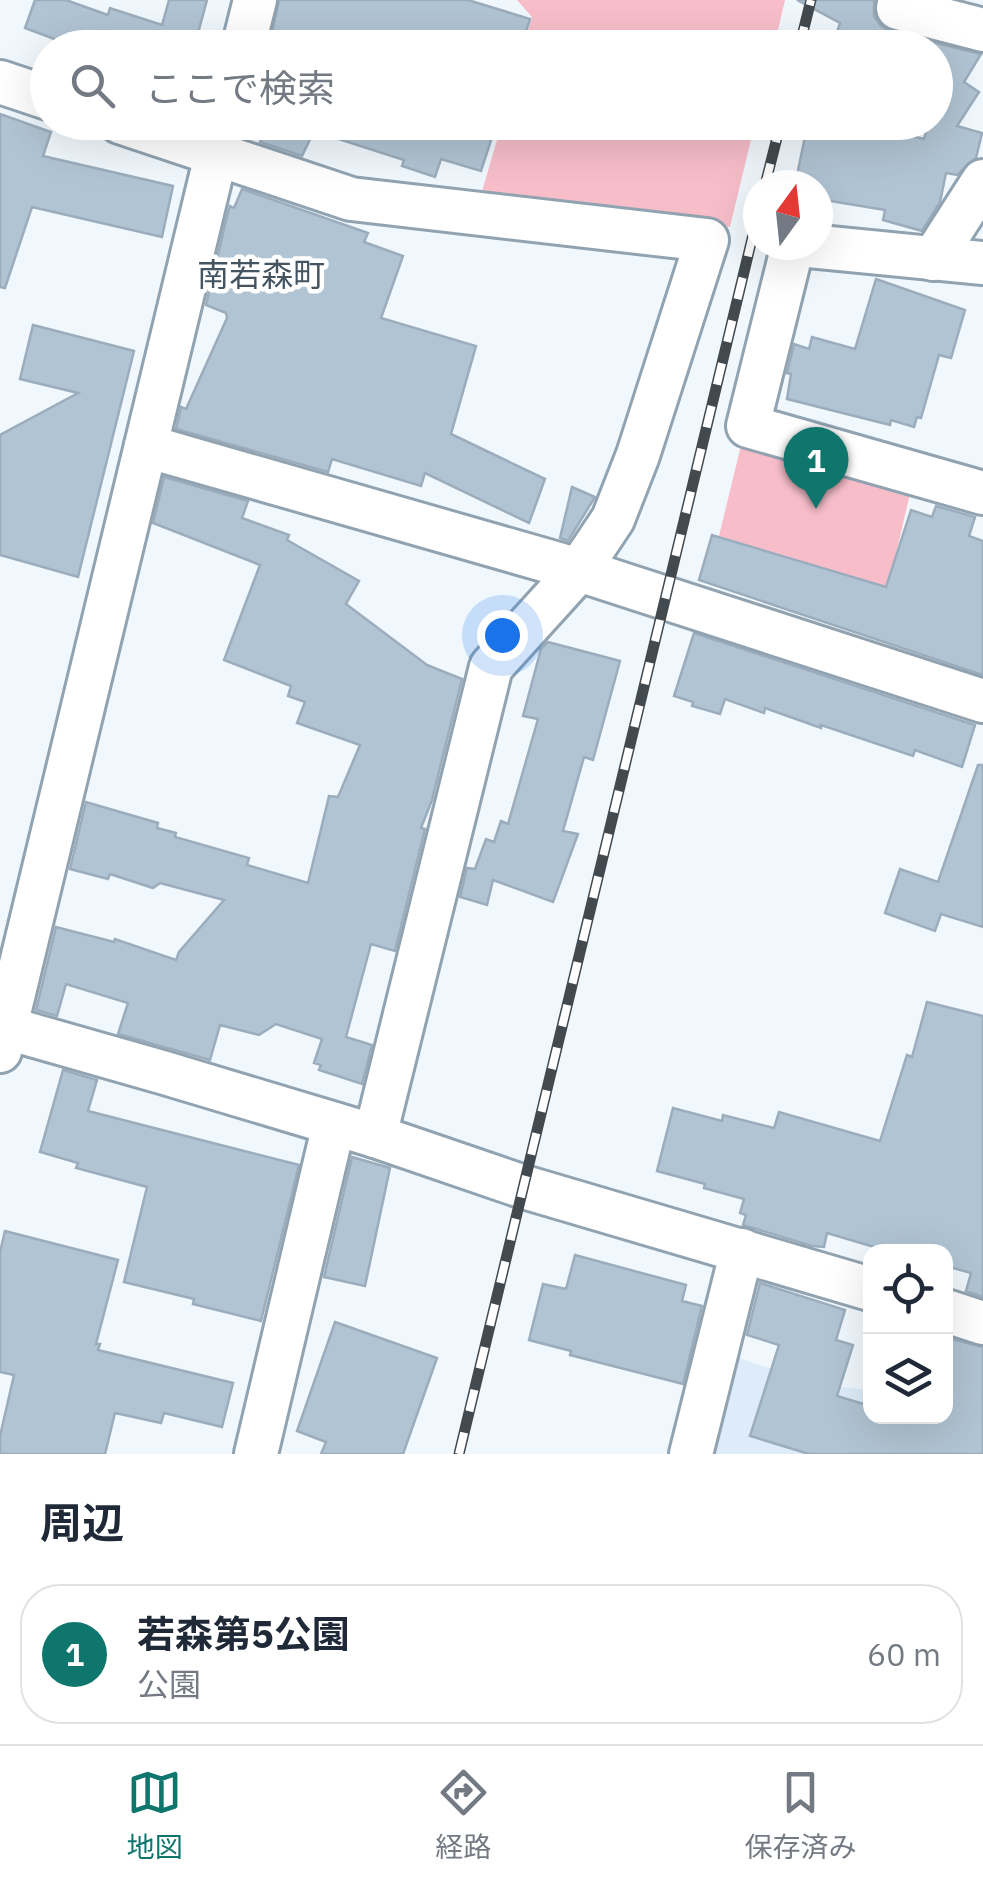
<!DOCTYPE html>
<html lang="ja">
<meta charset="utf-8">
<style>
body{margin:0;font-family:"IBM Plex Sans","Noto Sans JP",sans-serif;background:#f6f6f7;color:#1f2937}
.controls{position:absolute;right:30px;bottom:30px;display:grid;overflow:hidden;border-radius:20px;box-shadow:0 10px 40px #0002}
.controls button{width:90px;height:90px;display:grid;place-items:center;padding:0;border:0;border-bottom:2px solid #e0e1e3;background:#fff;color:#1f2937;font:50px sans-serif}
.compass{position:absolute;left:743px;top:170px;width:90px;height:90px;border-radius:50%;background:#fff;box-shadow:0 10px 40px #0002;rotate:15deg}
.you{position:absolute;left:502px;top:635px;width:35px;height:35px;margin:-25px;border:8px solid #fff;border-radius:50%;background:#1a73e8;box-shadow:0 0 0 15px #1a73e833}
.badge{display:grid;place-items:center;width:65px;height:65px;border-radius:50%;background:#0f766e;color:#fff;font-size:32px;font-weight:700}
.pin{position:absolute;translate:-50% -82px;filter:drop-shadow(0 2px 5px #0008)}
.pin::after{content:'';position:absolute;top:52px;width:35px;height:30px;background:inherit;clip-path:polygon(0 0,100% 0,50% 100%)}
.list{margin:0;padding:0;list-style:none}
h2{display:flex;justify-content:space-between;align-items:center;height:130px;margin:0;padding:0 40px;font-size:42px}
h2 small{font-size:32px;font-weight:400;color:#747a83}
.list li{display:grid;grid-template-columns:65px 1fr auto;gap:30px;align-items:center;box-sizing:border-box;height:140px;margin:0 20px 20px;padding:0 20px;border:2px solid #e0e1e3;border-radius:40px}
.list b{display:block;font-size:38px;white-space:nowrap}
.list p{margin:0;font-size:32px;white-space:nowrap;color:#747a83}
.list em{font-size:32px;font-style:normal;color:#747a83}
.icon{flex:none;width:55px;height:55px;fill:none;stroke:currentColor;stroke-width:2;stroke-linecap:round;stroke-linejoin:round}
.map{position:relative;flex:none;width:983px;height:1454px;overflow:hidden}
.search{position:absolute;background:#fff;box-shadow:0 10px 40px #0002;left:30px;right:30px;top:30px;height:110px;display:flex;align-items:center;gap:25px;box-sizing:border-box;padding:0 35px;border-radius:55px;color:#747a83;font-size:38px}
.sheet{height:290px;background:#fff}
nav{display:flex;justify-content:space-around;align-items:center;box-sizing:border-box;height:140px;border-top:2px solid #e0e1e3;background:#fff;font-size:28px;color:#747a83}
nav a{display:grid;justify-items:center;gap:5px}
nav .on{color:#0f766e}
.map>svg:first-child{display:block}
.built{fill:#ddecf8}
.green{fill:#f7beca}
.building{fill:#b1c4d3;stroke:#9badbc;stroke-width:2.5}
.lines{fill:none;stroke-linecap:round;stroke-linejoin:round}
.street-casing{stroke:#91a3b1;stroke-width:48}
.street{stroke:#fff;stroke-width:42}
.rail-casing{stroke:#424a50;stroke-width:11}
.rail{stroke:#fff;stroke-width:8;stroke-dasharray:22;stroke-linecap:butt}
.labels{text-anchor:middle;stroke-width:9;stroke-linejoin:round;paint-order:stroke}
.quarter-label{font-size:32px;fill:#445460;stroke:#fff}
</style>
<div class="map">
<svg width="983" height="1454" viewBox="0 0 983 1454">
<rect width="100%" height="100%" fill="#f0f8fe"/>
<polygon class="built" points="733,1356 819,1385 870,1390 870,1416 946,1416 946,1396 983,1399 983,1454 710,1454"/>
<g class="green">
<polygon points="517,0 785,0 774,47 523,48 532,17"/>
<polygon points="502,123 755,123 730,227 480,198"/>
<polygon points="744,433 913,481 888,588 719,536"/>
</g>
<g class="building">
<polygon points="35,0 66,0 108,15 110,8 162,25 169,0 207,0 197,37 213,42 212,48 78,48 25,28"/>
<polygon points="279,0 468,0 530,19 521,48 269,48"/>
<polygon points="797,0 874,0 874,16 881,26 891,32 981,54 964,82 979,92 957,126 982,133 976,158 957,175 946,173 940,202 922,231 883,220 885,210 818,199 818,185 795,185 808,122 854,122 924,139 929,122 936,122 936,48 832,48 840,23"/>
<polygon points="0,114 51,132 43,156 173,186 162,237 32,207 5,288 0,287"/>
<polygon points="267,122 497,122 481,171 441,159 435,177 402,166 404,160 314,131 302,156 260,142"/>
<polygon points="242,189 368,233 364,242 403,256 381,318 476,346 451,434 545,479 529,523 425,473 421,486 332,459 328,472 176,429 181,407 186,409 227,318 226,313 206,305 228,212 230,206 234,208"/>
<polygon points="876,279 965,310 951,358 939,355 921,418 917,417 914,427 891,420 890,425 787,399 791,374 787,373 794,344 809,349 812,337 855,349"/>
<polygon points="33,325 134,351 78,577 0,555 0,435 78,393 20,379"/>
<polygon points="164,477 248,501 242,518 289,535 287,540 359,581 346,604 427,665 462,679 432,800 421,828 425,829 395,951 371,944 346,1037 372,1045 362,1084 319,1070 321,1065 314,1063 322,1039 276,1024 259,1035 220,1025 210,1060 118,1034 128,1003 66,984 57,1016 36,1010 56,927 114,942 115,939 176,960 179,952 224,900 160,883 153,888 110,874 108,879 70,869 86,802 158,823 157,828 176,833 175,837 249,858 247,865 308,883 329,796 338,797 360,745 297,723 305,702 288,696 291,686 224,660 260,565 153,523"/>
<polygon points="572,487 595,497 568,541 560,538"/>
<polygon points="936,506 975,517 969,536 983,541 983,675 699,580 712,535 886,587 911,510 932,517"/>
<polygon points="694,633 975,725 962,767 915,750 913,756 821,725 821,728 765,708 764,713 725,699 720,714 692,706 693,702 674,696"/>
<polygon points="548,642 620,661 593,760 584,757 563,831 578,834 553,902 493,880 487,905 460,897 467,868 475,869 486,839 494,842 501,821 508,824 538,719 523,716 541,649"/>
<polygon points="978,765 983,765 983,927 941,914 935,931 885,913 900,869 938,882"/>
<polygon points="927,1002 983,1016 983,1297 966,1291 971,1273 946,1266 946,1252 891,1252 827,1233 824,1247 812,1246 743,1225 746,1215 740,1213 744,1199 704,1188 705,1184 657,1171 673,1108 722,1121 723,1115 774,1128 779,1112 880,1141 907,1055 912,1057"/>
<polygon points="63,1070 97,1080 88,1111 299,1165 261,1321 193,1304 194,1299 124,1282 147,1187 76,1168 78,1163 40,1152"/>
<polygon points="352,1157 390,1168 365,1286 324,1277"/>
<polygon points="5,1231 118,1260 96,1344 100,1344 98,1350 233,1383 222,1427 164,1413 161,1423 115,1413 105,1454 0,1454 0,1436 14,1375 0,1372 0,1252"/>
<polygon points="575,1255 686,1285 682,1301 702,1306 683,1384 570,1355 571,1351 529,1340 543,1284 566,1289"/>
<polygon points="760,1283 845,1310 836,1340 853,1345 837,1396 870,1406 870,1416 946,1416 946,1358 951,1339 983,1347 983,1454 809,1454 750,1436 779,1345 747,1335"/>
<polygon points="335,1322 437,1358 403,1454 321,1454 326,1442 297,1431"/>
</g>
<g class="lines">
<defs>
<g id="street">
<polyline points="900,0 898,8 983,30"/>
<polyline points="243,48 255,0"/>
<polyline points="0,82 48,98"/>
<polyline points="120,122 351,199 707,240 638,455 613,519 579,570 491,667 375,1136"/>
<polyline points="793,245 748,426 983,493"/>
<polyline points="799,245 983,263"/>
<polyline points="933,259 983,181"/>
<polyline points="146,446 579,570 983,701"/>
<polyline points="0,1026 165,1073 375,1136 524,1187 870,1289"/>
<polyline points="0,1051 224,122"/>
<polyline points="946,1311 983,1323"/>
<polyline points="256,1454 334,1124"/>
<polyline points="691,1454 742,1250"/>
</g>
</defs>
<use href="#street" class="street-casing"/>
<use href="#street" class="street"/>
<defs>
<g id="rail">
<polyline points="799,48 811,0"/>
<polyline points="765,185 781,122"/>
<polyline points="459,1454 758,214"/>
</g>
</defs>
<use href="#rail" class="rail-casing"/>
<use href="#rail" class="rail"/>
</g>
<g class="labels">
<g class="quarter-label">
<text x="261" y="286">南若森町</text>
</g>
</g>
</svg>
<div class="controls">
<button><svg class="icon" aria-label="locate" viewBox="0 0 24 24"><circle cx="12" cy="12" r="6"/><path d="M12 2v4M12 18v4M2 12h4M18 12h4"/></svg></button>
<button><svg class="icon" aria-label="layers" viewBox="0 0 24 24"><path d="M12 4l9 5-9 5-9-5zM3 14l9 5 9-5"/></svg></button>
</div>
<svg class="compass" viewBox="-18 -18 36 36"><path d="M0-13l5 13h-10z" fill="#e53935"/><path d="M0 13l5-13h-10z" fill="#747a83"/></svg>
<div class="you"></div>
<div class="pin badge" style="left:816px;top:509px">1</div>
<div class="search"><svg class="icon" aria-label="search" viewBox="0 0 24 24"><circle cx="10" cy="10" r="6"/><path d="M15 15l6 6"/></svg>ここで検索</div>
</div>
<section class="sheet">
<h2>周辺<small></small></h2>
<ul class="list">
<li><span class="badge">1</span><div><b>若森第5公園</b><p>公園</p></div><em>60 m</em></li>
</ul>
</section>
<nav>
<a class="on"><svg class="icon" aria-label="map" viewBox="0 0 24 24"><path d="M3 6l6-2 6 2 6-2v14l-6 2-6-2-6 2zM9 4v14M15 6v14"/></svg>地図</a>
<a><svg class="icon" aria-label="directions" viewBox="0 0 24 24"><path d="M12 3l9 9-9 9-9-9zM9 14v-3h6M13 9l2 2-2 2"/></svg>経路</a>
<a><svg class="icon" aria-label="saved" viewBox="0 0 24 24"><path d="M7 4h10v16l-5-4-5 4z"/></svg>保存済み</a>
</nav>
